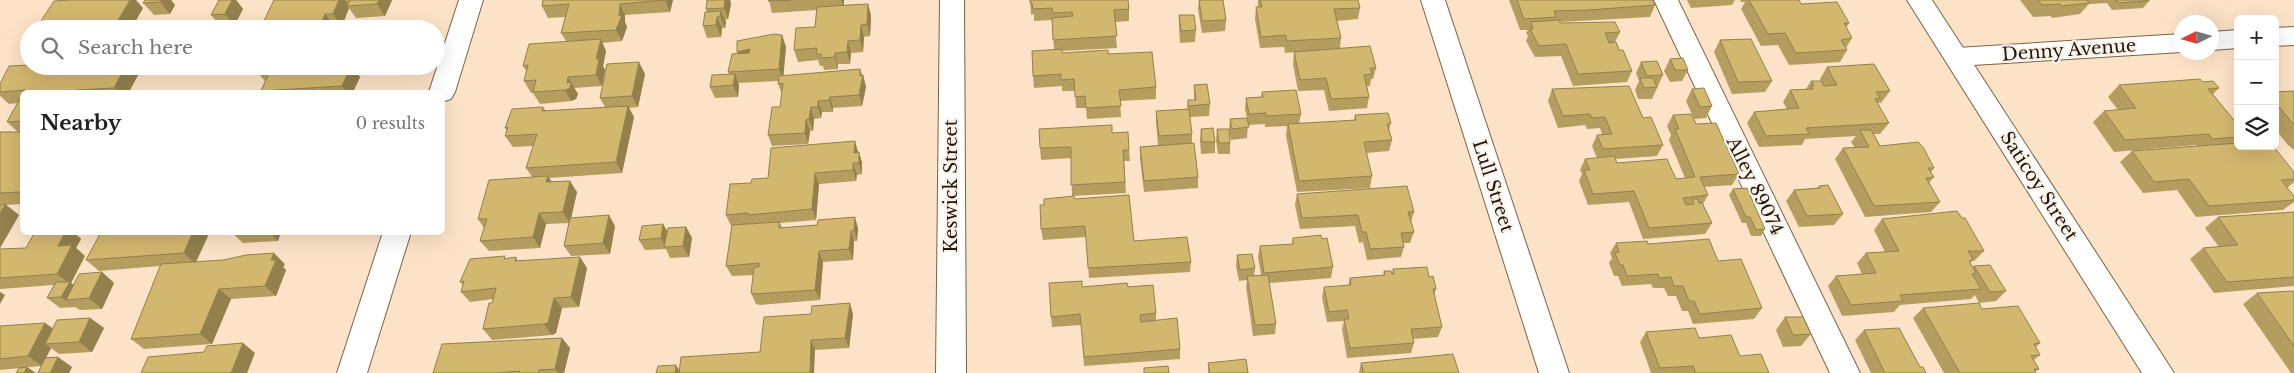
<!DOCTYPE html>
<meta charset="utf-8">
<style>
body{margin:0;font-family:"Libre Baskerville",serif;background:#f2f2f2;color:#222}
.controls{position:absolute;right:15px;top:15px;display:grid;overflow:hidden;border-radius:8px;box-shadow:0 5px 20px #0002}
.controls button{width:45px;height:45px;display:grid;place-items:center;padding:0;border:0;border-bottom:1px solid #e0e0e0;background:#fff;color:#222;font:25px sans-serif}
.compass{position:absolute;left:2174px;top:15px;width:45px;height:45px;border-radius:50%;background:#fff;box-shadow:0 5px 20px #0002;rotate:265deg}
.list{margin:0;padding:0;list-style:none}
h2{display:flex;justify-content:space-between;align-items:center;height:65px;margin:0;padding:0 20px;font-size:21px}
h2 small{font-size:16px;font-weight:400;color:#767676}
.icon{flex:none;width:28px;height:28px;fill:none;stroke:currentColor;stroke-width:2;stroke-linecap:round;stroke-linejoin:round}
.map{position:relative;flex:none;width:2294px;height:373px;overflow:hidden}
.search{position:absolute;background:#fff;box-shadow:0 5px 20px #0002;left:20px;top:20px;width:425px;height:55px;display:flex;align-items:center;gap:12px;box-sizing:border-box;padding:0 18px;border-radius:28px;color:#767676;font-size:19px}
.panel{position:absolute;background:#fff;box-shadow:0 5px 20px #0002;left:20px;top:90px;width:425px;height:145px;border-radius:8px}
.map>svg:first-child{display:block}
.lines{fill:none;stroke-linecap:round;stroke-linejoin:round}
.minor-casing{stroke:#7e6243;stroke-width:2}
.major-casing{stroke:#7e6243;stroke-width:2}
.minor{fill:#fff;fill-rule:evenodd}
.major{fill:#fff;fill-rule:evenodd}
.wall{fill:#b59d5f}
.shaded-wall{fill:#93804d}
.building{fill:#d2b76e;stroke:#93804d}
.labels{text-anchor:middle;stroke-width:4.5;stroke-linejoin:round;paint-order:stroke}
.street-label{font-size:18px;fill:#22170a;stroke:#faf3ec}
</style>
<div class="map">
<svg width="2294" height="373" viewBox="0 0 2294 373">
<rect width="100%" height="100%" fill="#fce3c7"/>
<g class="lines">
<defs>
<g id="minor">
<polygon points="459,0 483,0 455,92 451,99 442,102 442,92 429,92"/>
<polygon points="940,0 964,0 966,373 936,373"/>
<polygon points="1421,0 1445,0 1569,373 1539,373"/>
<polygon points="1654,0 1678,0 1860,373 1830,373"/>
<polygon points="2294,27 2294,45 2275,46 2275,28"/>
<polygon points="2238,30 2238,48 2212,50 2212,32"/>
<polygon points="2182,34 2182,52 1957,66 1948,64 1944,57 1948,50 1957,48"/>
<polygon points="383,232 411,232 367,373 337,373"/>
</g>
<polygon id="major" points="1907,0 1932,0 2174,373 2142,373"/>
</defs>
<use href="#minor" class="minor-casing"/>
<use href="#major" class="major-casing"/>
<use href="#minor" class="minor"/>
<use href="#major" class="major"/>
</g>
<g class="wall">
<polygon points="171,0 175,5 170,14 154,15 143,3"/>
<polygon points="219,0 236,0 243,9 234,26 221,27 211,15"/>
<polygon points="274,0 392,0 385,16 356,18 349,8 342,26 334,26 332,29 265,29 262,25"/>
<polygon points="543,0 673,0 670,12 625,15 625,22 627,27 622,41 602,43 606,51 603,66 605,70 602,86 574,88 578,94 576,99 571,101 540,104 533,93 531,93 524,81 527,72 523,66 566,41 561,33 565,17 548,18 542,6"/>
<polygon points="707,0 730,0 731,4 728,19 725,20 726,22 725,28 722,28 721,37 707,38 703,26 707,12 706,9"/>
<polygon points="769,0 844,0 844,5 868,4 871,16 870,36 864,37 863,52 851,53 850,64 838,64 838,69 824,70 823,66 820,66 818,60 798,62 794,50 815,27 817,10 772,13"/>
<polygon points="1030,0 1129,9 1129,21 1115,22 1117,48 1062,51 1062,53 1108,54 1156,87 1156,99 1120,101 1121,117 1087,119 1086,108 1076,108 1075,91 1062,91 1062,86 1034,88 1033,76 1054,49 1052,20 1034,21 1034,14 1031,15"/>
<polygon points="1199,0 1223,0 1226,20 1225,31 1202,33 1198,9"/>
<polygon points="1258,0 1358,0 1360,8 1358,19 1337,21 1341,38 1340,48 1376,68 1373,79 1371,79 1370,86 1367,86 1369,97 1367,108 1329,111 1324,90 1298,91 1293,64 1294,52 1285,53 1284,47 1260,48 1255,19 1256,7 1258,7"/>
<polygon points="1509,0 1653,0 1655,5 1650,17 1560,22 1560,23 1620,32 1615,42 1632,71 1627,82 1573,86 1561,56 1535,57 1526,41 1528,36 1526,33 1528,30 1520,30"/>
<polygon points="1687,0 1735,0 1732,5 1691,8"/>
<polygon points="1740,0 1799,0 1801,4 1849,23 1846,28 1852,38 1846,48 1847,50 1840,62 1789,65 1778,45 1761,46 1741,9 1745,2 1741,2"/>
<polygon points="2020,0 2149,0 2149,1 2143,8 2112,10 2107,3 2089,4 2080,14 2052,18 2051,16 2033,17"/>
<polygon points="143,8 131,29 43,29 39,24"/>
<polygon points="1179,15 1196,30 1195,42 1180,43 1179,27"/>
<polygon points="782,35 786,47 783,76 863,75 866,87 862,106 833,108 833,112 822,112 821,118 814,119 813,131 810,131 808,144 772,146 768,135 780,107 782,94 778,84 778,81 738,83 739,85 738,97 715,98 710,87 729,74 728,72 738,54"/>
<polygon points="1720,40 1772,81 1765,92 1732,94 1714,52"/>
<polygon points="1670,59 1688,70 1682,81 1670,82 1664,71"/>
<polygon points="1641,62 1663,75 1652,99 1638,99 1635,90 1639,81 1636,73"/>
<polygon points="260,66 352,66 360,77 353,92 262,92 261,91 265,81 257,72"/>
<polygon points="61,67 138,75 129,92 22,92 22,204 6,205 19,215 0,248 0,132 18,132 7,122 18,103 9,104 0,96 0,84"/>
<polygon points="1827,67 1890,91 1881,103 1877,103 1889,123 1880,134 1874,134 1880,146 1934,168 1931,172 1934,177 1929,183 1940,202 1931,212 1865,217 1835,159 1843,148 1855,148 1851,142 1856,136 1805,139 1802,145 1759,147 1747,123 1754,112 1787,109 1783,102 1790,90 1806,89 1811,81 1821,81 1820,79"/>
<polygon points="645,74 638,107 629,108 634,117 622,173 549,178 552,182 577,192 571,218 615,226 610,254 571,256 564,246 569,223 546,224 540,248 489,251 480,241 484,228 478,219 532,177 526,168 533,146 513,147 505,136 507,131 505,128 543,107 546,111 605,107 600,98"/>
<polygon points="2203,82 2219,88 2213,94 2238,125 2238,146 2294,172 2294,182 2287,188 2294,196 2294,202 2283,210 2196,217 2177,190 2143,193 2120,162 2132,151 2197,146 2196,145 2114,152 2093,122 2104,111 2118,110 2108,97 2119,85"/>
<polygon points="1194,85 1210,104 1209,116 1190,117 1192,134 1192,143 1198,177 1198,188 1144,192 1140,158 1140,147 1158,145 1156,122 1156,111 1187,109 1188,100 1194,100"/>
<polygon points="1552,89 1643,118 1663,145 1657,156 1615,159 1617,163 1676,179 1685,178 1669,140 1671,135 1667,126 1673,115 1696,124 1739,174 1732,185 1704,187 1708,195 1703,204 1712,223 1705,234 1643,239 1629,202 1588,205 1579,181 1582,174 1580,170 1585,159 1597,158 1592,146 1597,135 1602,135 1600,128 1587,129 1585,125 1558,128 1548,101"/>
<polygon points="1692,89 1712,106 1706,118 1694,119 1686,101"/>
<polygon points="2294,91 2294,150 2288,145 2275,129 2275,92"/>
<polygon points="1262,92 1301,114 1299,124 1354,120 1355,115 1391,123 1389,130 1392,140 1389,151 1366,153 1372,176 1370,188 1297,192 1286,136 1287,126 1265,127 1265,124 1248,125 1247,138 1231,140 1229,130 1230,119 1247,118 1245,109 1246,98 1261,97"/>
<polygon points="1201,129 1215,142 1215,153 1201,154 1200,140"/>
<polygon points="1217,129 1230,143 1230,154 1218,154 1216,141"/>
<polygon points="1112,133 1129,150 1130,161 1124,161 1126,193 1072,196 1071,158 1041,160 1040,148"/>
<polygon points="859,152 862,163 862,174 857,175 856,181 819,184 816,220 780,223 782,227 858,228 857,241 854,241 853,260 823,262 820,300 760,305 756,304 751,293 754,275 732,276 726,266 732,225 731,226 726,215 751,183"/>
<polygon points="1819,186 1843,214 1834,225 1799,227 1786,201 1794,190 1817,188"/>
<polygon points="1733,189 1765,229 1761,236 1751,236 1746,223 1742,223 1729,195"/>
<polygon points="1297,194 1414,212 1411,222 1414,232 1410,243 1403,243 1404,247 1401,257 1367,260 1363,242 1359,243 1355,226 1300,229 1295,205"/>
<polygon points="1075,199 1134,241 1191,262 1190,272 1089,278 1086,237 1043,240 1041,229"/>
<polygon points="2294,212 2294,286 2214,293 2190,259 2203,248 2219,247 2205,228 2218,217"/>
<polygon points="1962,218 1984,251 1974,261 1972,261 1970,263 1973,267 1974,266 2006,291 1996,301 1979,303 1975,295 1971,299 1900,305 1894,312 1842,316 1828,286 1836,276 1862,274 1857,263 1866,253 1885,252 1874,230 1882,219"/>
<polygon points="663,224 667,231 686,227 692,238 689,257 670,258 666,249 645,250 639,240"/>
<polygon points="35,232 73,232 81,239 76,248 85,256 71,283 74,285 102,272 114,283 102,309 80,310 75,307 60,308 47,298 54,285 0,289 0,249 26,248"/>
<polygon points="101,232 205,232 208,236 196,262 285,264 283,267 286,270 276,296 231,299 212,344 144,349 131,339 160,266 99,271 86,260"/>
<polygon points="231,232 281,232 278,241 243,243"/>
<polygon points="1293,238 1322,239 1333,267 1331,278 1269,283 1276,324 1275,334 1253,336 1246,287 1247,280 1239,281 1236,266 1237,255 1255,268 1254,276 1261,275 1258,257 1260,246 1292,244"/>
<polygon points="1616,243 1648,244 1718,261 1762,308 1754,319 1693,324 1688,311 1682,311 1676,296 1668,296 1664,288 1653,288 1651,284 1622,286 1618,276 1614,276 1609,263 1612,258 1610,253"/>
<polygon points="516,257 518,261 587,268 579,307 562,308 556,333 552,335 492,340 483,329 493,299 470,302 461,292 463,285 460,282 507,258"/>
<polygon points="1393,269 1429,277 1436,289 1434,295 1442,327 1438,337 1413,339 1414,343 1411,353 1347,358 1342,329 1344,321 1327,322 1322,297 1324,287 1348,286 1350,278 1383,275 1384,271 1392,274"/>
<polygon points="1082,287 1128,287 1156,313 1156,320 1180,349 1180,359 1084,366 1081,325 1052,327 1051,317"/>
<polygon points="2294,291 2294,373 2291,373 2243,304 2257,293"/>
<polygon points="1923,308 1982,309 2040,343 2036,347 2040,355 2034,360 2039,369 2035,372 2036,373 1944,373 1913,318"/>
<polygon points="853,314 849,348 815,350 679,370 760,352"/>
<polygon points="1785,317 1811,334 1801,346 1783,347 1776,330"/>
<polygon points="90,318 104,328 92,352 59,354 51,348 46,357 72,367 69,373 38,373 41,366 0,370 0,326 45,323 52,328"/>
<polygon points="1864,330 1926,373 1871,373 1855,340"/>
<polygon points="1646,332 1699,338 1740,356 1769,373 1651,373 1640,342"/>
<polygon points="570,348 564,373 433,373"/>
<polygon points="1208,363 1248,373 1208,373"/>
<polygon points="1361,363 1459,373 1359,373"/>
</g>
<g class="shaded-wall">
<polygon points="130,0 136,0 143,8 131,29 113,29"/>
<polygon points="161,0 171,0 175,5 170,14 160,2"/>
<polygon points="232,0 236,0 243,9 234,26 225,14"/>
<polygon points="339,0 345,0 350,6 347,6 349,8 342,26 333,14"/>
<polygon points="379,0 392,0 385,16 377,4"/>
<polygon points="665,0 673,0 670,12"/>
<polygon points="725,0 730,0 731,4 728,19 724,8"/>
<polygon points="841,0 844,0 844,9"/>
<polygon points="620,4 625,15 625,22 627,27 622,41 616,30 619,16"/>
<polygon points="868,4 871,16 870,36 867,24"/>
<polygon points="721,11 726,22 725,28 720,16"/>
<polygon points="325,14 334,26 332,29 327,29 322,22"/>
<polygon points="717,17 722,28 721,37 716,25"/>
<polygon points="861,25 864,37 863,52 860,40"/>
<polygon points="782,35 786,47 783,81 779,69"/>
<polygon points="601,39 606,51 603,66 605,70 602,86 596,75 596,59"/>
<polygon points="848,41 851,53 850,64 847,52"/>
<polygon points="750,49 754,60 741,63 737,52"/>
<polygon points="835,53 838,64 838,69 835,57"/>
<polygon points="639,62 645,74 638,107 632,96"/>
<polygon points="126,66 130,66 138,75 129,92 118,92 114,88"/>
<polygon points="351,66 352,66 360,77 353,92 347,92 342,86"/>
<polygon points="860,69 863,78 863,75 866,87 862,106 859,95"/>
<polygon points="735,74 739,85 738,97 733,85"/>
<polygon points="568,77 578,94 576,99 571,101 565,90"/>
<polygon points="830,97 833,108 833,112 829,100"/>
<polygon points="818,101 822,112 821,118 818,107"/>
<polygon points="628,106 634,117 622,173 616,162"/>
<polygon points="811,107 814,119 813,131 809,119"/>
<polygon points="806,120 810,131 808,144 805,133"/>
<polygon points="855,141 858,152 857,164 854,153"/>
<polygon points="859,152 862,163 862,174 859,163"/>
<polygon points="853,163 857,175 856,181 853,170"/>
<polygon points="815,173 819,184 816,220 812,209"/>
<polygon points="548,176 555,187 546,182"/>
<polygon points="570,181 577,192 570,223 563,212"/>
<polygon points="5,204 19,215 0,248 0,214"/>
<polygon points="539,213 546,224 540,248 533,237"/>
<polygon points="609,215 615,226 610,254 603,243"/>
<polygon points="855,217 858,228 857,241 854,230"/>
<polygon points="663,224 669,235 666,247 661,238"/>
<polygon points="686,227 692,238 689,257 683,246"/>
<polygon points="851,231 854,241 853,260 849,249"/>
<polygon points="65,232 73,232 81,239 76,248 85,256 71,283 83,292 66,300 75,307 61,297 69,283 57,274 58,246"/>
<polygon points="193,232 205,232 208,236 195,264 184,253"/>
<polygon points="269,232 281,232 278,241"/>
<polygon points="819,251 823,262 820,300 815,290"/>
<polygon points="274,253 285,264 283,267 286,270 276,296 265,286 271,260"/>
<polygon points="580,257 587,268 579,307 571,297"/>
<polygon points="102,272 114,283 102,309 89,298"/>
<polygon points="219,289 231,299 212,344 200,334"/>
<polygon points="0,292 5,295 0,304"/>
<polygon points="554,298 562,308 556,333 552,335 544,324"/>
<polygon points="850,303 853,314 849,348 845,338"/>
<polygon points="90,318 104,328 92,352 79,342"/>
<polygon points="45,323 59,333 45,344 51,348 42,366 28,356"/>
<polygon points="562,338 570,348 564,373 559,373 555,369"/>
<polygon points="811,340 815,350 814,373 810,373"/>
<polygon points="243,343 255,353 247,373 231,373"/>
<polygon points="58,357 72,367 69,373 50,373"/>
<polygon points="676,365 681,373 675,373"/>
<polygon points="27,367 36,373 24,373"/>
</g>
<g class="building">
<polygon points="70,0 130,0 113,29 71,29 75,22 39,24 54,1"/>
<polygon points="145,0 161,0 160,2 143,3"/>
<polygon points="219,0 232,0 225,14 211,15"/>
<polygon points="274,0 339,0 333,14 325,14 322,22 262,25"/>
<polygon points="350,0 379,0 377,4 347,6"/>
<polygon points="543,0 665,0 620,4 619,16 622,15 616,30 561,33 569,4 542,6"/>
<polygon points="707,0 725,0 724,8 706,9"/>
<polygon points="769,0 791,0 768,1"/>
<polygon points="1030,0 1128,0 1129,9 1114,10 1117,36 1053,40 1052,18 1073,16 1072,12 1053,13 1052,8 1033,9 1032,3 1030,3"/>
<polygon points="1199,0 1223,0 1226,20 1202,21"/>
<polygon points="1260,0 1358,0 1360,8 1334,9 1341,38 1287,41 1286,35 1261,37 1256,7 1262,7"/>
<polygon points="1517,0 1653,0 1655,5 1589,10 1554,11 1556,17 1524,19"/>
<polygon points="1749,0 1799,0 1801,4 1837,2 1849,23 1844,23 1852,38 1841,40 1847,50 1796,53 1785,33 1768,34"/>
<polygon points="2038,0 2087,0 2089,3 2062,6 2060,4 2042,5"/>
<polygon points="2116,0 2149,0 2149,1 2118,3"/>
<polygon points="868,4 867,24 861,25 860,40 848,41 847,52 835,53 835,57 821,58 821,54 816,54 817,48 794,50 796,28 815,27 817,7"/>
<polygon points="721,11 720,16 717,17 716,25 703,26 705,12"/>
<polygon points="1179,15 1194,15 1196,30 1181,31"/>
<polygon points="1559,20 1560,23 1615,22 1620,32 1605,33 1609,43 1616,42 1619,50 1623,50 1632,71 1578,74 1566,44 1539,46 1530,29 1533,29 1531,22"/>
<polygon points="368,27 368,29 349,29"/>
<polygon points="774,34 782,35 779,69 728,72 732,54 749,53 750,49 737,52 737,41"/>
<polygon points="601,39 596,59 599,59 596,75 568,77 567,83 571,82 570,88 565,90 533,92 536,80 524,81 528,65 523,66 529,44"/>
<polygon points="1751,39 1772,81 1738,82 1720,40"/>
<polygon points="1370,46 1376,68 1370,68 1372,74 1364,75 1369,97 1331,99 1326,78 1300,80 1294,52"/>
<polygon points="1062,49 1062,53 1108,50 1108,54 1152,52 1156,87 1119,90 1121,106 1086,108 1085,96 1075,97 1074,79 1061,80 1061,74 1033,76 1032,51"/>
<polygon points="1683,58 1688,70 1675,70 1670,59"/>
<polygon points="1657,61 1663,75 1647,76 1641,62"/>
<polygon points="639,62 632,96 600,98 607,64"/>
<polygon points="1874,64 1890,91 1876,92 1880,98 1875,99 1889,123 1806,128 1809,134 1766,136 1754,112 1799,108 1790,90 1813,89 1811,86 1814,86 1811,81 1821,81 1824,86 1837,85 1827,67"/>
<polygon points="29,65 29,66 55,66 54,68 78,66 126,66 114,88 77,90 76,92 24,92 25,90 0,92 0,84 9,66"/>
<polygon points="260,66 323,67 351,66 342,86 261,91 270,71 257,72"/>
<polygon points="860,69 860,76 863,75 859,95 830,97 829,100 818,101 818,107 811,107 809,119 806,120 805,133 768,135 772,107 780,107 783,83 778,84 779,76"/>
<polygon points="735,74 733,85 710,87 712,75"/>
<polygon points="1640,78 1653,78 1657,87 1644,88"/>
<polygon points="2200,79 2203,82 2213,81 2219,88 2208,89 2238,125 2238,137 2212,139 2209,134 2125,140 2104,111 2136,108 2119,85"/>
<polygon points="1207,84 1210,104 1188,106 1188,100 1196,100 1194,85"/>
<polygon points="1629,86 1643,118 1651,117 1663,145 1603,149 1597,135 1612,134 1605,117 1592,118 1590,114 1563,116 1552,89"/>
<polygon points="1704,88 1712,106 1700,107 1692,89"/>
<polygon points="1296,90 1301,114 1266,116 1266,113 1249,114 1246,98 1263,97 1262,92"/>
<polygon points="2294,91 2294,125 2275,102 2275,92"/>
<polygon points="22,95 22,121 7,122"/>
<polygon points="628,106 616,162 526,168 537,134 505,136 508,127 505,128 512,109 543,107 542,111"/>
<polygon points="1189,109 1192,134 1159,136 1156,111"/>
<polygon points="1388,113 1391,123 1387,124 1392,140 1364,142 1372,176 1299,181 1288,124 1356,120 1355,115"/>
<polygon points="1691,114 1696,124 1716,123 1739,174 1700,177 1708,195 1683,198 1686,205 1694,204 1692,199 1698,199 1699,203 1702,203 1712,223 1649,228 1634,191 1593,194 1584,170 1590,170 1585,159 1614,156 1617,163 1667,159 1676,179 1695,177 1675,129 1679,129 1673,115"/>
<polygon points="1247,118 1249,127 1232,129 1230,119"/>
<polygon points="1112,125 1112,133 1128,132 1129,150 1123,150 1125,182 1071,185 1071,147 1040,148 1039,129"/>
<polygon points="1213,128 1215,142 1202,142 1201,129"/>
<polygon points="1217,129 1229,129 1230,143 1219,143"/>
<polygon points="1860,130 1871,130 1880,146 1918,142 1923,147 1934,168 1928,168 1934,177 1926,178 1940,202 1874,206 1843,148 1869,147"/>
<polygon points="0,132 22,132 22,192 0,193"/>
<polygon points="855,141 854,153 859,152 859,163 853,163 853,170 815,173 812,209 748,215 748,213 726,215 730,184 751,183 752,179 768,178 771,148"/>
<polygon points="1194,143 1198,177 1144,181 1140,147"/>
<polygon points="2238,143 2238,146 2273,146 2294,172 2294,179 2281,180 2294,196 2294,200 2209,206 2189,179 2154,182 2132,151"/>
<polygon points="548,176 546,182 570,181 563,212 539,213 533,237 480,241 487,219 478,219 489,180"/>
<polygon points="1828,185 1843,214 1807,216 1794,190 1820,188 1819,186"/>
<polygon points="1407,186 1414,212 1408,212 1414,232 1401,233 1404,247 1370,249 1366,232 1362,232 1358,215 1302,218 1297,194"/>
<polygon points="1747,188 1765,229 1756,230 1750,217 1746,217 1733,189"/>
<polygon points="1129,195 1134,241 1187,237 1191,262 1088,268 1085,226 1041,229 1040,205 1044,205 1044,199 1074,196 1075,199"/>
<polygon points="5,204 0,214 0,205"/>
<polygon points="1957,211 1962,218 1965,218 1984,251 1968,251 1973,260 1969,261 1976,273 1972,274 1981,289 1900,295 1903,301 1851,305 1836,276 1876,273 1866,253 1899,251 1882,219"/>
<polygon points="2294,212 2294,277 2227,282 2203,248 2238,245 2218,217"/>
<polygon points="609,215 603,243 564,246 570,218"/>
<polygon points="855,217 854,230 851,231 849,249 819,251 815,290 755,294 751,293 754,267 759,267 759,263 726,266 732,225 779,222 779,228 817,225 818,220"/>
<polygon points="663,224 661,238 639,240 642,226"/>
<polygon points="686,227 683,246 664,247 668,228"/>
<polygon points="35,232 65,232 58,246 72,245 57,274 0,278 0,249 26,248"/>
<polygon points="101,232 193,232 184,253 86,260"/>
<polygon points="1321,235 1322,239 1327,238 1333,267 1264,273 1260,246 1293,244 1293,238"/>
<polygon points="1709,239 1718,261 1741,259 1762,308 1700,314 1694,301 1689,301 1683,286 1674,286 1671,277 1659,278 1658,274 1627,276 1623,265 1620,265 1615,253 1619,252 1616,243 1647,241 1648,244"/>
<polygon points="274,253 271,260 276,260 265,286 219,289 200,334 131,339 161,264 223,260 246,255"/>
<polygon points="1252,254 1255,268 1240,270 1237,255"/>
<polygon points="505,256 504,259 516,257 515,261 580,257 571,297 554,298 548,323 544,324 483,329 489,303 492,303 496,288 461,292 464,281 460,282 470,259"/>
<polygon points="1990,265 2006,291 1990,292 1974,266"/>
<polygon points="1427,267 1429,277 1433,276 1436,289 1433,289 1442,327 1411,329 1414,343 1350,348 1344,319 1349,319 1347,310 1329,312 1324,287 1351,285 1350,278 1385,275 1384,271 1391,271 1392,274 1394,274 1393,269"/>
<polygon points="102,272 89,298 66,300 79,274"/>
<polygon points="1268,275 1276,324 1255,325 1247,276"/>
<polygon points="1082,281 1082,287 1127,283 1128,287 1153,285 1156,313 1140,315 1141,322 1177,318 1180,349 1084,357 1080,314 1051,317 1049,283"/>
<polygon points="56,282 70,282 61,297 47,298"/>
<polygon points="2294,291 2294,346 2257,293"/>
<polygon points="850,303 845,338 811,340 810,373 679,373 681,357 760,352 764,317 811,314 812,306"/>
<polygon points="1979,303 1982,309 2018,306 2040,343 2034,344 2040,355 2031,356 2039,369 2034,369 2036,373 1960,373 1923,308"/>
<polygon points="1785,317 1803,317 1811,334 1793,335"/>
<polygon points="90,318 79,342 45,344 57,320"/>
<polygon points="45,323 28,356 0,359 0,326"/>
<polygon points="1695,328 1699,338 1731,335 1740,356 1761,354 1769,373 1696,373 1693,366 1660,368 1646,332"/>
<polygon points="1899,328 1920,367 1923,367 1926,373 1885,373 1864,330"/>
<polygon points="562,338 555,369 539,370 538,373 519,373 520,371 497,373 433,373 442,344"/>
<polygon points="243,343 231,373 141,373 148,357 204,352 207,346"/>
<polygon points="1453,354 1459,373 1364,373 1361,363"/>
<polygon points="58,357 50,373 38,373 45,358"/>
<polygon points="1246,359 1248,373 1210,373 1208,363"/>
<polygon points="676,365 675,373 656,373 658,366"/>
<polygon points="1168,366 1169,373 1144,373 1144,368"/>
<polygon points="27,367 24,373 16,373 19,368"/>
</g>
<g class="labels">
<g class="street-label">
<text transform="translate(2069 50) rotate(-4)" y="6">Denny Avenue</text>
<text transform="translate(951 186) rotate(-90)" y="6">Keswick Street</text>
<text transform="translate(1493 186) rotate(72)" y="6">Lull Street</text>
<text transform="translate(1755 186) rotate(64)" y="6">Alley 89074</text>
<text transform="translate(2039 186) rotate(57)" y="6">Saticoy Street</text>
</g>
</g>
</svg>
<div class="controls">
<button>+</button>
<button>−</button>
<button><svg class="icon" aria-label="layers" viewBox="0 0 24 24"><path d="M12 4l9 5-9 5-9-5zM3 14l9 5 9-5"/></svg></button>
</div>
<svg class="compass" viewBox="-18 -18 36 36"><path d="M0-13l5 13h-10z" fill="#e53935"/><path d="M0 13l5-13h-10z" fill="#767676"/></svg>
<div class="search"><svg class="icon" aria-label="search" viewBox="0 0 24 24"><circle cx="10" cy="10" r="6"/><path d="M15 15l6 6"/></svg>Search here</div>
<section class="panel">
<h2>Nearby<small>0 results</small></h2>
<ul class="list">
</ul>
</section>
</div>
